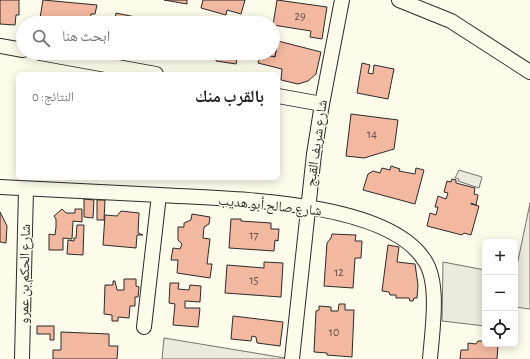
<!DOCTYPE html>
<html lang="ar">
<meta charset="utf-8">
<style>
body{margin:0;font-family:"Alegreya Sans","Noto Naskh Arabic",sans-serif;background:#f6f6f6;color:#222;direction:rtl}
.controls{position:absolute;right:12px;bottom:12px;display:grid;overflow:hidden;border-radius:6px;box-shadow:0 2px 10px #0003}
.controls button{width:36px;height:36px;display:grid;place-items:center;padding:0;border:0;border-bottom:1px solid #e0e0e0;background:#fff;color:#222;font:20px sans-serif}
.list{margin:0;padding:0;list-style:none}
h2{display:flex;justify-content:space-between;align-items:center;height:52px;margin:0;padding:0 16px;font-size:17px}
h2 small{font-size:13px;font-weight:400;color:#767676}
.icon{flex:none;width:22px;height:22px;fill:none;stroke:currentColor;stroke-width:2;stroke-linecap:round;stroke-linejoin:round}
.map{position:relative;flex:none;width:530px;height:359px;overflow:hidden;direction:ltr}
.search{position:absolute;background:#fff;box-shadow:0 2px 10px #0003;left:16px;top:16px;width:264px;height:44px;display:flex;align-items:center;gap:10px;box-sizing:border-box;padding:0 14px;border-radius:22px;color:#767676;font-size:15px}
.panel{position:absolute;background:#fff;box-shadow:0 2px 10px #0003;left:16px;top:72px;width:264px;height:108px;border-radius:6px;direction:rtl}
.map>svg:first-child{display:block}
.parking{fill:#eceadb;stroke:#74746e}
.building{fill:#f2b8a0;stroke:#2b2b2b}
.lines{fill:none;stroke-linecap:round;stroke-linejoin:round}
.minor-casing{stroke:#2b2b2b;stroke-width:16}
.minor{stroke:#fdfbea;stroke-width:14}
.labels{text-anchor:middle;stroke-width:3;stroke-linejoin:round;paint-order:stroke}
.number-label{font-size:12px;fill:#5d4e48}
.street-label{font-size:14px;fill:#2b2b2b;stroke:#fdfbea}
</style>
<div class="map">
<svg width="530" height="359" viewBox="0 0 530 359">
<rect width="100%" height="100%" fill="#fdfbea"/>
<g class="parking">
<polygon points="459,170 482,177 479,188 458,181 459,179 455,178"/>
<polygon points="530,203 530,309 515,307 515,275"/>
<polygon points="443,262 485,270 485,326 442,321"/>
<polygon points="164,338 285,358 285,359 162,359"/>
</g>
<g class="building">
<polygon points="0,0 19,0 19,15 16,15 15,25 0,24"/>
<polygon points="43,0 97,5 95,14 91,14 90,23 39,23 35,22 36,17 40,18"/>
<polygon points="164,0 187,0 187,4"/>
<polygon points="203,0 245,0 241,14 227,10 226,15 201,8"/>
<polygon points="277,0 327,7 322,39 310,37 311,31 273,25"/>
<polygon points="116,13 165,23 114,23"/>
<polygon points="273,40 278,41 275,57 261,54 273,53"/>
<polygon points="278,41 321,52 316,74 308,81 298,84 281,80 282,69 258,63 261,54 275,57"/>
<polygon points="217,53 238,53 236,64 216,61"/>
<polygon points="362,63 370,65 368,73 373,74 374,65 394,69 388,99 357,93"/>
<polygon points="351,114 398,120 394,149 364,158 346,156"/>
<polygon points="391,166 400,169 399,171 415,174 416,168 424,170 415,204 363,190 368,174 373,171 380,173 382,168 390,170"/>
<polygon points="452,179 456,180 456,183 475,188 474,194 478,195 476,205 471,203 471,204 479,206 471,235 464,233 462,235 427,226 430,213 436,215 438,207 435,207 438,196 446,199 448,193 444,192 447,181 451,182"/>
<polygon points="84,199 94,200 93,218 84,217"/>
<polygon points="97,200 105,200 104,220 97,220"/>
<polygon points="62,209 66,213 75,213 75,209 82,209 82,222 73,221 72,239 63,238 63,250 49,250 49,234 55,235 56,227 56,219 54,216"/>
<polygon points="121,211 139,213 138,233 143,235 137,235 136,248 103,245 105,215 117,216"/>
<polygon points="0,212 7,226 6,243 0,242"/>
<polygon points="192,214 210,217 209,224 204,227 203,238 210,239 207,264 212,264 210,278 177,273 178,260 171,260 173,248 180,249 182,244 178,240 178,227 184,227 184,223 191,220"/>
<polygon points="231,219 241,219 241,221 271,223 271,229 279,229 278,241 275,240 274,251 229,248"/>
<polygon points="77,225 84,225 83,255 67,254 68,240 74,241 74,238 76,238"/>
<polygon points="332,234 356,235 355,241 362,241 361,258 355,258 353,288 324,286 327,243 331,238"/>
<polygon points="388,245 399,247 397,262 415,264 418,285 417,298 414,298 413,301 410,301 409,298 396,298 396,295 390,295 389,292 382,291"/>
<polygon points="264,262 283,263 281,297 225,293 227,265 264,268"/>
<polygon points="124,279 136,279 136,286 139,287 138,297 135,297 135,306 130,306 129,318 118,317 118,321 112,321 112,315 104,314 105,285 113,285 113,281 115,281 117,290 124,290"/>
<polygon points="170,283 179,283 178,289 189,290 190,285 201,286 200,302 185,301 185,308 200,308 198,327 173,325 175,304 169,303"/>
<polygon points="339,304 345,304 345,310 354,310 352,357 327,355 327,353 314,352 316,311 319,310 319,306 331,307 331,311 338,311"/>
<polygon points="233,316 283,322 280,346 257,343 256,337 252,336 251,341 231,339"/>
<polygon points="37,326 54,326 54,340 50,340 50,334 37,334"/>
<polygon points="61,332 109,334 109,346 118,346 117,359 53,359 53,350 61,350"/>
<polygon points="478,341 485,341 487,345 498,345 497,359 460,359 461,350 468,350 468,343 476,344"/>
</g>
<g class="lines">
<defs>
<g id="minor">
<polyline points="399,0 451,21 530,72"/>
<polyline points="0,46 23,50"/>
<polyline points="40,53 156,74"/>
<polyline points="278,96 322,104"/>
<path d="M0,187C53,190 107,192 160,195C226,199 387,199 425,261C440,284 432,332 430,359"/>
<polyline points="144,327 159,195"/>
<polyline points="22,359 26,189"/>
<polyline points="292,359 314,154 322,104 342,0"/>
</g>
</defs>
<use href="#minor" class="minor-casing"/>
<use href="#minor" class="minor"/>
</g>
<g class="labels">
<g class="number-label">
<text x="300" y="20">29</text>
<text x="372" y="138">14</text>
<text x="254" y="239">17</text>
<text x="339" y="276">12</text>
<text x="254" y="284">15</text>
<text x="334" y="336">10</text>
</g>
<g class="street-label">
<text transform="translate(316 143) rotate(-82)" y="5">شارع شريف القبج</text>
<text transform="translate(270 205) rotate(6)" y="5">شارع صالح أبو هديب</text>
<text transform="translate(24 274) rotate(-89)" y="5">شارع الحكم بن عمرو</text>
</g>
</g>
</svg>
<div class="controls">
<button>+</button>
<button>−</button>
<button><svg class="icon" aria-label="locate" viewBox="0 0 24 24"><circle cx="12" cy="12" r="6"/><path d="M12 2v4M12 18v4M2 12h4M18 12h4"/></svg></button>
</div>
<div class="search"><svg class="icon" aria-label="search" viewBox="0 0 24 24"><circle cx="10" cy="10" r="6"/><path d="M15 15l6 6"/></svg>ابحث هنا</div>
<section class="panel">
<h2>بالقرب منك<small>النتائج: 0</small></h2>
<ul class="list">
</ul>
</section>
</div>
